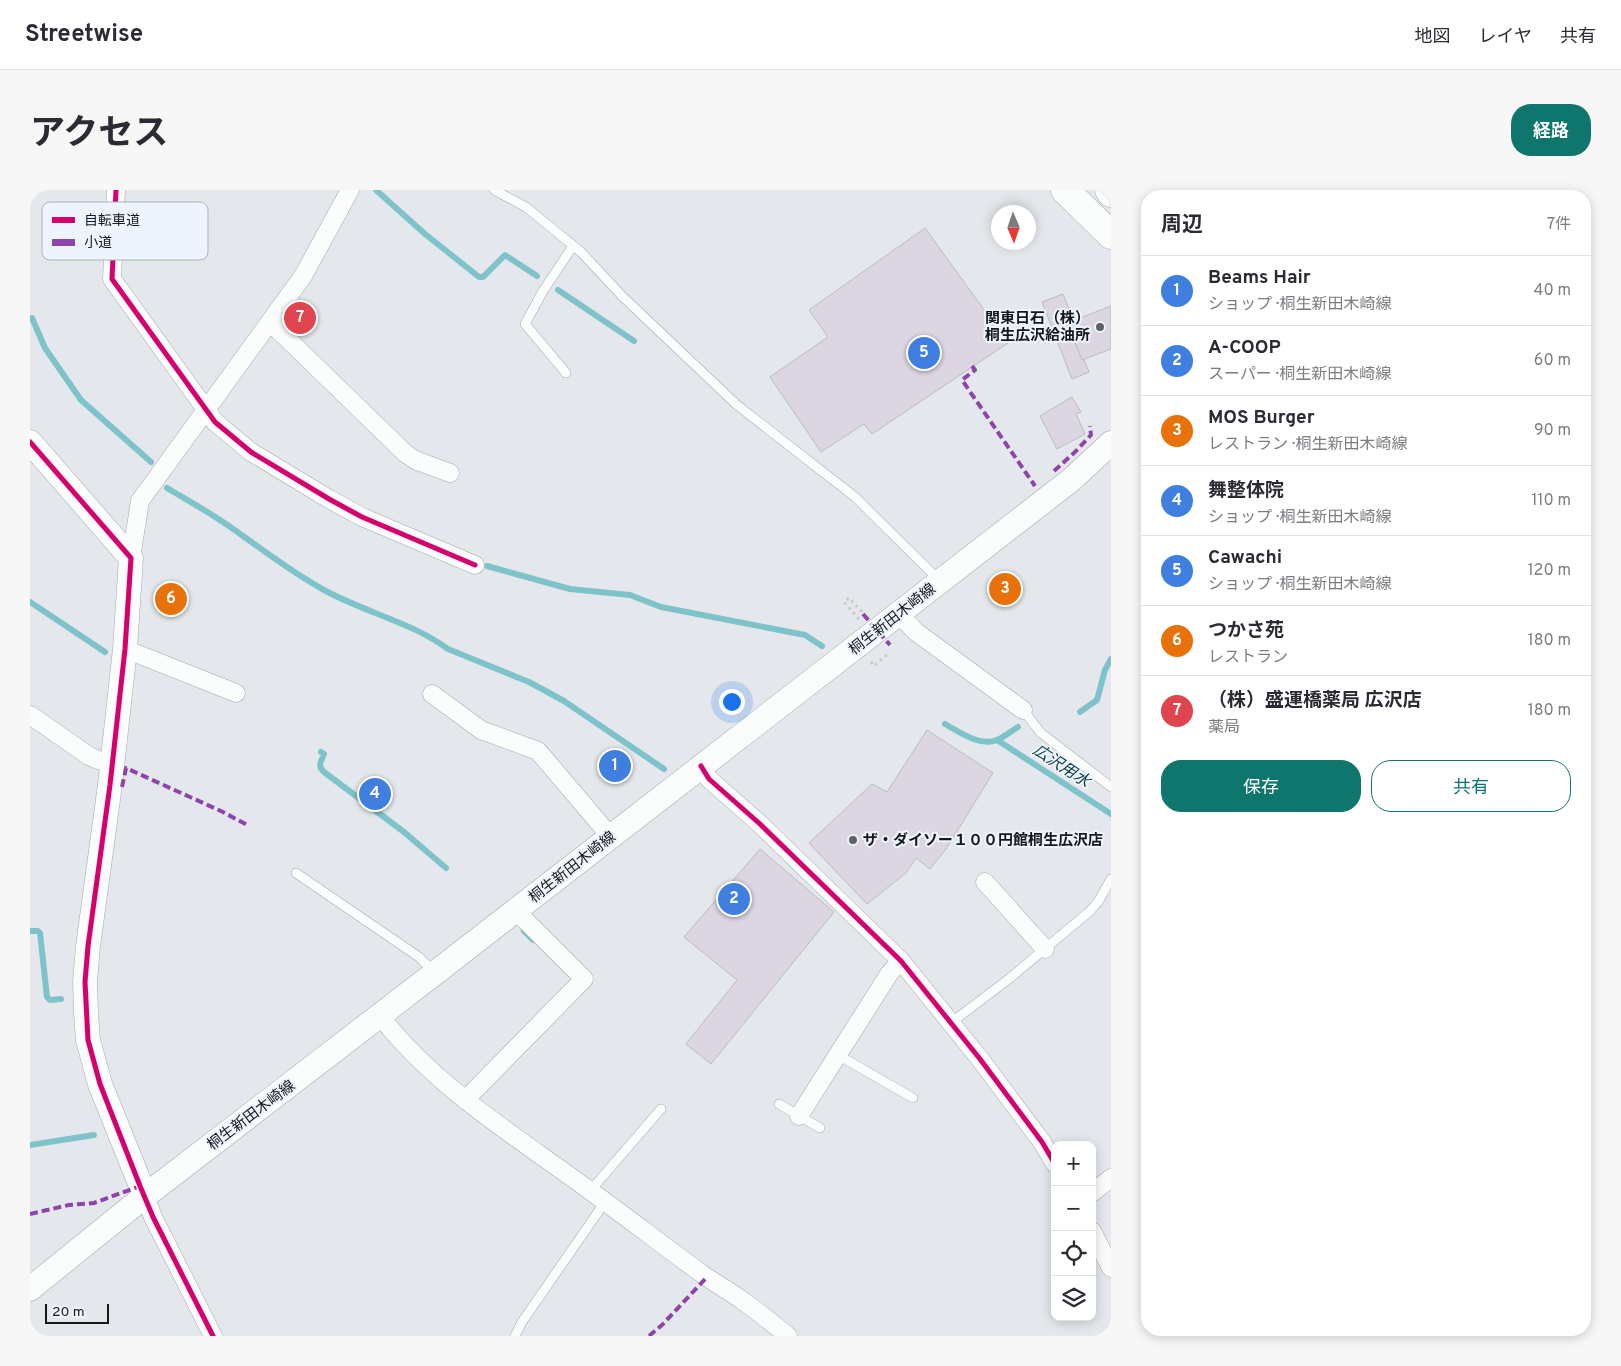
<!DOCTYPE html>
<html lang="ja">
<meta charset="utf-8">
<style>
body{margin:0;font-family:Overpass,"Noto Sans JP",sans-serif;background:#f7f7f7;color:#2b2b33}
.controls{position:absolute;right:15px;bottom:15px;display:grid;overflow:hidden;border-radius:10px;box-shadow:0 2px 12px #0003}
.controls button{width:45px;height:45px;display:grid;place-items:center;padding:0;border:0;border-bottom:1px solid #e1e1e2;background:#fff;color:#2b2b33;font:25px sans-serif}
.compass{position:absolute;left:961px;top:15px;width:45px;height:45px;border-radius:50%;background:#fff;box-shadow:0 2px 12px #0003;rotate:178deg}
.scale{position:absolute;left:15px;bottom:12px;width:64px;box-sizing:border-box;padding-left:5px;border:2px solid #16181b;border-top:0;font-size:14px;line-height:18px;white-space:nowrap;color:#16181b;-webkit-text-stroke:4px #eef4fd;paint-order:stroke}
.you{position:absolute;left:701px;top:511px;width:18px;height:18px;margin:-12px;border:4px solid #fff;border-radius:50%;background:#1a73e8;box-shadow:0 0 0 8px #1a73e833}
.badge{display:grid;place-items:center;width:32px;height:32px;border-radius:50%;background:#0f766e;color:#fff;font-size:16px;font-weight:700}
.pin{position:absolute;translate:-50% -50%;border:2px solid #fff;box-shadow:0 1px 5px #0006}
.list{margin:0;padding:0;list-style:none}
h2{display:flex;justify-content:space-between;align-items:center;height:65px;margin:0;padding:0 20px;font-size:21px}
h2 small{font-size:16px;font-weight:400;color:#7c7c81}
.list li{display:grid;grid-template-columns:32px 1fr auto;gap:15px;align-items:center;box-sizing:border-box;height:70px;padding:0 20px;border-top:1px solid #e1e1e2}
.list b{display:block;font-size:19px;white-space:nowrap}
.list p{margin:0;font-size:16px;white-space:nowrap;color:#7c7c81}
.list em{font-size:16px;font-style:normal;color:#7c7c81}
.actions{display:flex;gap:10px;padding:15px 20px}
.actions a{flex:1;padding:11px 0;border:1px solid #0f766e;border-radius:20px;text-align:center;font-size:18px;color:#0f766e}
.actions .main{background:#0f766e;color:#fff}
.icon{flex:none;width:28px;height:28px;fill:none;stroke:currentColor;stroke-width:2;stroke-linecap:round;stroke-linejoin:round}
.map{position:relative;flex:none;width:1081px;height:1146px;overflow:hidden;border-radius:20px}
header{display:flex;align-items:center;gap:30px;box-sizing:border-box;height:70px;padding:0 25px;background:#fff;border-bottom:1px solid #e1e1e2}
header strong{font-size:24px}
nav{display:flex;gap:28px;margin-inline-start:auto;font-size:18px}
.intro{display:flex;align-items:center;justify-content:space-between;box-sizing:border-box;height:120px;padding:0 30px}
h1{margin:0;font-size:35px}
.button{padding:12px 22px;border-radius:20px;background:#0f766e;color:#fff;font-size:18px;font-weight:700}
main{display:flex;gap:30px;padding:0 30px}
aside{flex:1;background:#fff;border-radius:20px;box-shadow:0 2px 12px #0003}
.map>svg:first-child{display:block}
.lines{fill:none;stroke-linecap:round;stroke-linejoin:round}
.stream{stroke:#7fc3ca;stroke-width:6}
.building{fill:#dcd6e3;stroke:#bbbbbf}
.lane-casing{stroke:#a5a8ab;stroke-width:10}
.street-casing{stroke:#a5a8ab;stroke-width:19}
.secondary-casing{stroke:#a5a8ab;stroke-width:25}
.highway-casing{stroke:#a5a8ab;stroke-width:29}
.path{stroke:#c7c9ca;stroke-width:3;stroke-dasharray:2.5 4;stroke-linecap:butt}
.lane{stroke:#fbfcfc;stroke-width:9}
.street{stroke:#fbfcfc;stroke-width:18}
.secondary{stroke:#fbfcfc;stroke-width:24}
.highway{stroke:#fbfcfc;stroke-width:28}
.quiet{stroke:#8e44ad;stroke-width:4;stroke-dasharray:8 4;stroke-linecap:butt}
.cycleway-casing{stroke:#eef4fd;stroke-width:8}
.cycleway{stroke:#d6006c;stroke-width:5}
.poi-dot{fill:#5e6164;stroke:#eef4fd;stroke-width:2}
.labels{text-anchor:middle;stroke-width:4;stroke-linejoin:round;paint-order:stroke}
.poi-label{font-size:15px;font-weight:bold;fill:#16181b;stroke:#eef4fd;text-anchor:end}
.street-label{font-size:15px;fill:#16181b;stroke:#eef4fd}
.water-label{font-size:16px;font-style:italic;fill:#123f42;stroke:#eef4fd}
.key{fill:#eef4fd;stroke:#adb2b9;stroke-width:1}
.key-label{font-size:14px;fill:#16181b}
</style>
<header>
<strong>Streetwise</strong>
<nav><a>地図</a><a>レイヤ</a><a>共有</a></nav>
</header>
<div class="intro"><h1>アクセス</h1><a class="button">経路</a></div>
<main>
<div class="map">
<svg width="1081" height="1146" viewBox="0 0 1081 1146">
<rect width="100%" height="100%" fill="#e4e8ec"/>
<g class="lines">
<g class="stream">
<polyline points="346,0 395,44 449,87 453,87 475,65 507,86"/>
<polyline points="528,100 604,151"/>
<polyline points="2,128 15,158 51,210 121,272"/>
<path d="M137,298C157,310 177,321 196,334C228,356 259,381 294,400C334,422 381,432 418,459L499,492L534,511L634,579"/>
<polyline points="457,376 540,399 600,405 631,417 775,445 792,456"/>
<polyline points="0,412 75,462"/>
<polyline points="1050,522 1067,510 1075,480 1081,469"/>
<path d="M915,534C929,542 950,557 967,550C974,547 981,541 988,537"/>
<polyline points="967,550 1081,624"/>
<path d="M291,562L294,564C291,572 287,576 294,582L374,642L416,678"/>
<polyline points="0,741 8,741 10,743 17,807 20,810 31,809"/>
<polyline points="494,741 503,750"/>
<polyline points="0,955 64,945"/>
</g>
</g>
<g class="building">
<polygon points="895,38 978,153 842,244 834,234 791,262 740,187 798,147 779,120"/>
<polygon points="1033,104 1048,141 1043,143 1059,182 1042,189 1012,112"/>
<polygon points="1081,116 1081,159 1052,170 1037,133"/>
<polygon points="1042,207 1051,222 1046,224 1055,244 1027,259 1010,226"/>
<polygon points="897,540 963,583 916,659 900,679 886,668 876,683 837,714 779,653 842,594 857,602"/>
<polygon points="730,659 804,722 681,874 656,854 707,790 654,747"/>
</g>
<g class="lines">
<defs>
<g id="lane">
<polyline points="464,0 496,17 551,62 592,106 707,215 825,307 910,391"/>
<polyline points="536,183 495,134 513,101 543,56"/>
<polyline points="993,520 1011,543 1081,597"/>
<polyline points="266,683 389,767 404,782"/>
<polyline points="922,832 980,788 1059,722 1068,712 1081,689"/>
<polyline points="808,865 883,908"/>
<polyline points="749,914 790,938"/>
<polyline points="560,1001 631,919"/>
<polyline points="485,1146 492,1132 575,1012"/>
</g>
<g id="street">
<polyline points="86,0 82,89 185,232 221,262 299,309 332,327 445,375"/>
<polyline points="240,132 375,263 385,270 420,283"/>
<polyline points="101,368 110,311 273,86 320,0"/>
<polyline points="869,424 886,442 993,520"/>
<polyline points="95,459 206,503"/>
<polyline points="402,504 451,540 508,561 581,647"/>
<polyline points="0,525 59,566 68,570 82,573"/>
<polyline points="671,576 679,589 730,634 871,771 950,869 1012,952 1025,974"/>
<polyline points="955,692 1015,759"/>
<path d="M350,826C406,898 487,947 559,1000C598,1028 636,1058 675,1086C688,1095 701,1102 713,1111C729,1122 743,1134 758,1146"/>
<polyline points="435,910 554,789 496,731 485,721"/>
<polyline points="769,926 859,784 871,771"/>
<polyline points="1062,1003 1081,988"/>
<polyline points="115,1006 123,1027 183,1146"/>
<polyline points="1062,1041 1081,1078"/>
</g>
<g id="secondary">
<polyline points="0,252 101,368 95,459 80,595 58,756 55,792 56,823 58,850 70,894 115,1006"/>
<polyline points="0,1099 115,1006 405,783 1041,290 1081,253"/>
</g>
<g id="highway">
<polyline points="1035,0 1081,45"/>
<polyline points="1079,0 1081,3"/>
</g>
</defs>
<use href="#lane" class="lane-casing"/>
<use href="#street" class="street-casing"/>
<use href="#secondary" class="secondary-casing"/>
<use href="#highway" class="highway-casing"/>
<g class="path">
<polyline points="829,429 814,412 819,408 833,423"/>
<polyline points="841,472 844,476 859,463"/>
</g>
<use href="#lane" class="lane"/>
<use href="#street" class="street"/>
<use href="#secondary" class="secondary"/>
<use href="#highway" class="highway"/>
<g class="quiet">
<polyline points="942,176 945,180 932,190 1005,296"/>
<polyline points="1024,281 1045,262 1061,245 1060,236"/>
<polyline points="833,424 860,455"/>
<polyline points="92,597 96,578 193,622 219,636"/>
<polyline points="0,1024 39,1015 64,1013 110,996"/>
<polyline points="619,1146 632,1135 677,1087"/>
</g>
<defs>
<g id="cycleway">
<polyline points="86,0 82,89 185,232 221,262 299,309 332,327 445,375"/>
<polyline points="0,252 101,368 95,459 80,595 58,756 55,792 58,850 70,894 110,996 123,1027 183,1146"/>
<polyline points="671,576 679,589 730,634 871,771 950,869 1012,952 1025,974"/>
</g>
</defs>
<use href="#cycleway" class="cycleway-casing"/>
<use href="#cycleway" class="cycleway"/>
</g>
<g class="poi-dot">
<circle cx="1070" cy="137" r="5"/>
<circle cx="823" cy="650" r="5"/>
</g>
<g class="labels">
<g class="poi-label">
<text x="1060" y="133">関東日石（株）<tspan x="1060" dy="17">桐生広沢給油所</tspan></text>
<text x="833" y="655" text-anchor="start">ザ・ダイソー１００円館桐生広沢店</text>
</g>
<g class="street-label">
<text transform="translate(862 429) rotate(-38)" y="5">桐生新田木崎線</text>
<text transform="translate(542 677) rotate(-38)" y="5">桐生新田木崎線</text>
<text transform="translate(221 925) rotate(-37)" y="5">桐生新田木崎線</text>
</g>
<g class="water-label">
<text transform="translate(1032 575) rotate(33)" y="6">広沢用水</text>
</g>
</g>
<rect x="12" y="12" width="166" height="58" rx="8" class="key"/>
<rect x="22" y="27" width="23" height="6" fill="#d6006c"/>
<rect x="22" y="49" width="23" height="7" fill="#8e44ad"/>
<g class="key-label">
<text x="54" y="35">自転車道</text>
<text x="54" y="57">小道</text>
</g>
</svg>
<div class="controls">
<button>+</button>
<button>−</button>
<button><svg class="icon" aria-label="locate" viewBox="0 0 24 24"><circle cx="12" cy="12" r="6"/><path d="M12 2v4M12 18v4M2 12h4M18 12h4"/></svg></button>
<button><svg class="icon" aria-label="layers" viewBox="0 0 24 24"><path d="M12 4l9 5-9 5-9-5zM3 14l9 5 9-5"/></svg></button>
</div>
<svg class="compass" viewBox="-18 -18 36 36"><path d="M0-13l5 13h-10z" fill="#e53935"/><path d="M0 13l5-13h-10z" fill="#7c7c81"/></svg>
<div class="scale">20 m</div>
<div class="you"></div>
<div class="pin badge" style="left:585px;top:576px;background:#3f7fe0">1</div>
<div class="pin badge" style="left:704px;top:709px;background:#3f7fe0">2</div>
<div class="pin badge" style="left:975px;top:399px;background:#e8710a">3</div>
<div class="pin badge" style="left:345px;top:604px;background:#3f7fe0">4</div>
<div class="pin badge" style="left:894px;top:163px;background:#3f7fe0">5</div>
<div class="pin badge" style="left:141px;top:409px;background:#e8710a">6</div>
<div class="pin badge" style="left:270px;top:128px;background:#e0444e">7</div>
</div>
<aside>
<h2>周辺<small>7件</small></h2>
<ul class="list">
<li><span class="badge" style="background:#3f7fe0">1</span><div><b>Beams Hair</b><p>ショップ · 桐生新田木崎線</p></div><em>40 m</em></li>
<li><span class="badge" style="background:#3f7fe0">2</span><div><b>A-COOP</b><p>スーパー · 桐生新田木崎線</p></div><em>60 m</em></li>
<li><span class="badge" style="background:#e8710a">3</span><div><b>MOS Burger</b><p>レストラン · 桐生新田木崎線</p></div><em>90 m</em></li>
<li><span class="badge" style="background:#3f7fe0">4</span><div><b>舞整体院</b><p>ショップ · 桐生新田木崎線</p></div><em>110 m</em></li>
<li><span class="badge" style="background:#3f7fe0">5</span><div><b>Cawachi</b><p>ショップ · 桐生新田木崎線</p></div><em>120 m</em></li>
<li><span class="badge" style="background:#e8710a">6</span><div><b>つかさ苑</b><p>レストラン</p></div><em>180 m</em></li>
<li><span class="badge" style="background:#e0444e">7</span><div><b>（株）盛運橋薬局 広沢店</b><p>薬局</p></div><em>180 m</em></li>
</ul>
<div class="actions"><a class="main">保存</a><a>共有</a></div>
</aside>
</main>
